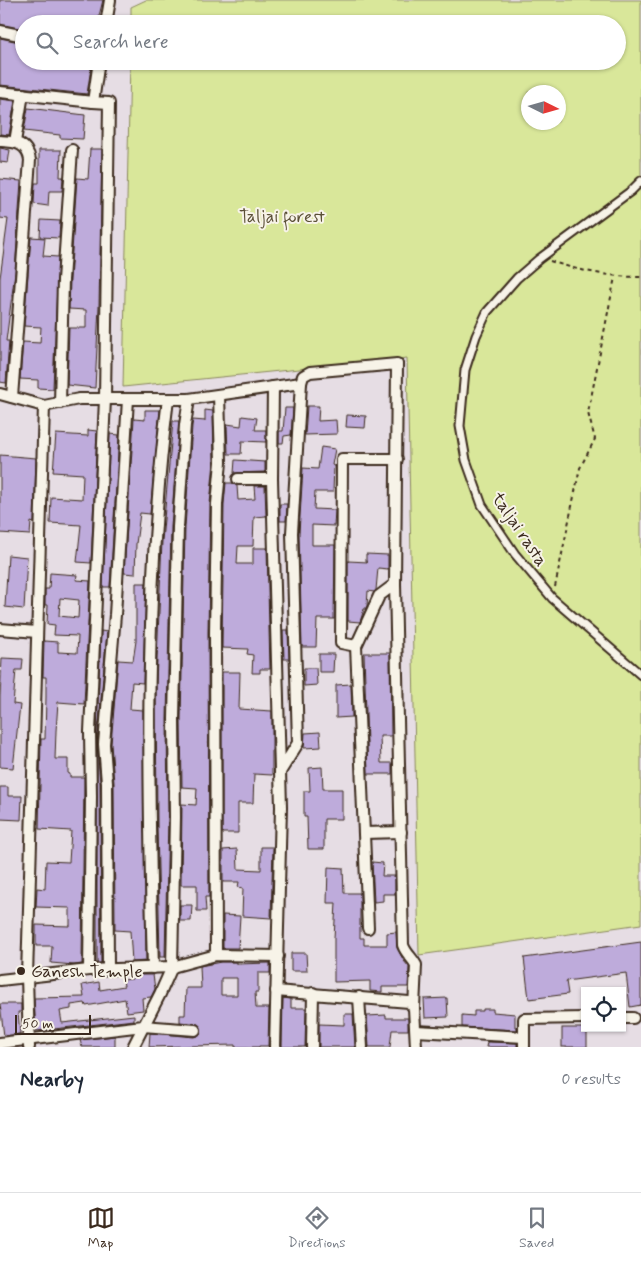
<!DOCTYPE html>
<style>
body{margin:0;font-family:Mynerve,sans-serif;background:#f2f2f3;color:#1f2937}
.controls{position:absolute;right:15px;bottom:15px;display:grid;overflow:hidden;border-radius:0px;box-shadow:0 1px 4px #0004}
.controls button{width:45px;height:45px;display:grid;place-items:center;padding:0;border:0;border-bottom:1px solid #e0e1e3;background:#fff;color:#1f2937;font:25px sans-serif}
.compass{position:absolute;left:521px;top:85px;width:45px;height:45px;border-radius:50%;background:#fff;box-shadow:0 1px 4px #0004;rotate:95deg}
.scale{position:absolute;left:15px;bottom:12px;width:76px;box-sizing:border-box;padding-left:5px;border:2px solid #3b2a1e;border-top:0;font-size:14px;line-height:18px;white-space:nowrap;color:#3b2a1e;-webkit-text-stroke:4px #f7f3e8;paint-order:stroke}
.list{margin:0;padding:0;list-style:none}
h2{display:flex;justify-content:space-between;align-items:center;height:65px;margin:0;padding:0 20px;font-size:21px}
h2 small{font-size:16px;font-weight:400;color:#747a83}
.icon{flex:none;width:28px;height:28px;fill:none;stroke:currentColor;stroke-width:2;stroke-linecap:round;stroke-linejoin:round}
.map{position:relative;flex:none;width:641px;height:1047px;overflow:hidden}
.search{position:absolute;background:#fff;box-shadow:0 1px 4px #0004;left:15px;right:15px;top:15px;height:55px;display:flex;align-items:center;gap:12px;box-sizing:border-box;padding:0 18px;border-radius:28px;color:#747a83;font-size:19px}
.sheet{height:145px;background:#fff}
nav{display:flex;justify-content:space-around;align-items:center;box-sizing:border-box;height:70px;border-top:1px solid #e0e1e3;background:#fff;font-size:14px;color:#747a83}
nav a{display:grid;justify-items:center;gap:2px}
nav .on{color:#3b2a1e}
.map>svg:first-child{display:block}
.green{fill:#d9e79a;stroke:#8a885c;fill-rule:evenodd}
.building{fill:#beabdb;stroke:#3b2a1e;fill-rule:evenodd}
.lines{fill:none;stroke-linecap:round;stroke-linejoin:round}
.pedestrian-casing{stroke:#3b2a1e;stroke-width:11}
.minor-casing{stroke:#3b2a1e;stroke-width:14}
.path{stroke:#3b2a1e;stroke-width:2;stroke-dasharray:4 4;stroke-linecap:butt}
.pedestrian{stroke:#f7f3e8;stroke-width:7}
.minor{stroke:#f7f3e8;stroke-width:10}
.poi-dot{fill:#3b2a1e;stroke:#f7f3e8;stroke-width:2}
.labels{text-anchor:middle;stroke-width:4;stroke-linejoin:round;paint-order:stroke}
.park-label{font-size:18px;fill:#5b5037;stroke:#f7f3e8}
.street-label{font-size:18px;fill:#3b2a1e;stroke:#f7f3e8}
.poi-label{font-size:18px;fill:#3b2a1e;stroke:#f7f3e8;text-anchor:start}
</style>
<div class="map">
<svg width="641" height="1047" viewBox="0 0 641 1047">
<rect width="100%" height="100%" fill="#e6dde4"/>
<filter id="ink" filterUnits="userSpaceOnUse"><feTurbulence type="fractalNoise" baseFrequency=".02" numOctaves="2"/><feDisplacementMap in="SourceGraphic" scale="10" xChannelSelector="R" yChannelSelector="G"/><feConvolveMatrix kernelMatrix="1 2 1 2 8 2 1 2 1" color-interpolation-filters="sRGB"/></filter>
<g filter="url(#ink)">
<path class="green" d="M146,0H641V924L419,955L407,358L123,387L130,61H617V24H131V7ZM528,92H558V122H528Z"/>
<g class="building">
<polygon points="0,0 103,0 97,24 24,24 24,29 0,24"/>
<polygon points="0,38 24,43 24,61 92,61 87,94 0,85"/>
<polygon points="0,99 15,101 9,135 0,134"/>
<polygon points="28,108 85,115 83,139 60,138 60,135 24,131"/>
<polygon points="0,148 10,150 8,163 0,162"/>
<polygon points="90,149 102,149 99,306 95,388 67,385 69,328 86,328 86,310 69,309 70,280 77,178 88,179"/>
<polygon points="39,150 61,150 60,177 63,177 62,191 49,191 48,206 34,204 35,183 39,183"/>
<polygon points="0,179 21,181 15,272 6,341 9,341 6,383 0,382 0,278 8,219 0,218"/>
<polygon points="41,220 60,221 59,238 40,237"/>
<polygon points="31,237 45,238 43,256 58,257 53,389 38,388 38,380 20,379 23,342 40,343 41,327 24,326"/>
<polygon points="307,406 319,406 318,421 336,420 337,434 305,435"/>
<polygon points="285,408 293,408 291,435 284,436 283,443 279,443 279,431 283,431"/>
<polygon points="145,410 160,410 150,514 140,513 136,544 135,574 124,573 134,419 145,420"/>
<polygon points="205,410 213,411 214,462 210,504 208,633 209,897 205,897 206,911 197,911 197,885 181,885 182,804 196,805 197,788 182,787 181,719 185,527 192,426 193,420 205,421"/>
<polygon points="347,415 366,416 365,428 346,427"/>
<polygon points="242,416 257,418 255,430 266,430 266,442 242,441 241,454 228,454 227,424 241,426"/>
<polygon points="173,421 179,421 171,527 167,719 168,817 165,957 160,957 157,825 156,683 162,541"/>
<polygon points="88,430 97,431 91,563 77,562 81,525 50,523 51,497 82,499 83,474 53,472 56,434 88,436"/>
<polygon points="110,434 119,435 110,587 103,587"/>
<polygon points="321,447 335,449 332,465 334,466 333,492 315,492 314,509 335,510 334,526 312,525 312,545 335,545 334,619 317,619 316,647 302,647 299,533 303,468 318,469"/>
<polygon points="0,455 36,458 34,523 31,522 30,535 0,533"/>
<polygon points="235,460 265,462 265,472 234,473"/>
<polygon points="226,483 232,483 237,486 238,500 255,499 254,486 265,486 266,516 254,517 253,546 238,546 237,564 253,564 253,548 267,548 270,669 260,669 260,673 252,673 253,655 247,654 248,649 222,648 224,504"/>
<polygon points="280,504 287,504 286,521 280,521"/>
<polygon points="366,554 388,555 388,569 378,568 376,590 374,592 368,591 367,606 365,609 364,609 360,622 348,621 348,561 368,562 366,561"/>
<polygon points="8,555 27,557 24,609 5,607"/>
<path d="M50,573L77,575L76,580L90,581L84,704L58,702L56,731L55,759H68V773L70,774V777H84L82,964L74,965L51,963L52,946H36V925L70,926V908L36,907L37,888L45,889L46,861L69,862L71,831L39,829L41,739H45L46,697V677H43L44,641L58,642V652L77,653L78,636L54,635L55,625L47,624L48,605H45V589H49ZM60,598L79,600L78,618L59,616Z"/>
<polygon points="136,583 146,583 143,683 132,682 130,709 143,710 146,961 132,962 130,931 115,930 114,783 111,744 118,660 133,661 136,641"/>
<polygon points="283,630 288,630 289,659 284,659"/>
<polygon points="101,631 107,632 97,744 100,783 101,963 97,963 97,732"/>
<polygon points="364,653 390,653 391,736 380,736 381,763 392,763 392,774 368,774"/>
<polygon points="319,654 334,654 333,672 319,672"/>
<polygon points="2,658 23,659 22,670 16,670 13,704 20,705 13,768 0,767 0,697"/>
<polygon points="304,668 316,668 317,685 304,686"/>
<polygon points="222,672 240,672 239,709 272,711 272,775 254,774 253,803 238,803 238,833 222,833"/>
<polygon points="351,684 352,717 336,718 336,685"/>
<polygon points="320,732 321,747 304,748 305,733"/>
<polygon points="322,767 323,789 342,789 342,819 324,819 324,849 308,849 307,817 304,817 304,791 310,791 309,768"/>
<polygon points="0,787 8,787 8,796 22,796 21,820 0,819"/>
<polygon points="261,847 273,847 271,918 242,916 243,888 238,887 239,882 223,882 223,850 237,849 238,869 261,870"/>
<polygon points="372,862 383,863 382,876 395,876 395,894 383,894 383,901 374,902"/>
<polygon points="328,867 343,868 344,893 360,893 360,938 364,938 364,945 387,945 387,933 396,932 397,948 404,961 409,967 408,987 382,987 382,992 370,991 370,981 334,982 334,938 336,903 327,903"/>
<polygon points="180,905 192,905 191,921 180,921"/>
<polygon points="223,915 240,916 238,948 223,948"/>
<polygon points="641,942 641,1005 630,1007 626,973 566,981 568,994 529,999 524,958"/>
<polygon points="291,953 306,953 307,971 291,971"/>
<path d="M221,962H237V964L270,963V973H258V992H255L256,1008H269L268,1046H259V1047H235V1045L149,1047L150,1033L194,1037L200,1034L201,1028L198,1024L180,1022V1015H185L186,988H201L200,966ZM221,978H237V995H221Z"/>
<polygon points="132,975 153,975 155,989 151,997 142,998 143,1010 127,1012 125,999 86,1006 85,1003 71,1005 71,1009 60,1011 62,1023 134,1015 134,1020 36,1031 34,998 84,997 82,985 99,982 100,990 124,986 123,980 132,979"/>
<polygon points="283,998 291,999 291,1008 306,1008 305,1047 282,1047"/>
<polygon points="447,998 448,1017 425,1018 424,999"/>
<polygon points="0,1004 21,1004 21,1012 18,1012 20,1034 4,1036"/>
<polygon points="483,1009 493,1009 493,1012 515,1014 515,1027 517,1027 517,1030 462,1027 462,1015 474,1016 474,1011 483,1011"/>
<polygon points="344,1014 353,1014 355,1047 319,1047 319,1024 344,1025"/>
<polygon points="386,1015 386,1018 408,1018 408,1030 392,1030 390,1047 369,1047 367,1016"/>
<rect x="562" y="1028" width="25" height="19"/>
<polygon points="115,1036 115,1047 82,1047 80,1040"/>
<polygon points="487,1042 517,1043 517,1047 486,1047"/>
</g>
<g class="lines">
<defs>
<polyline id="pedestrian" points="641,181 631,191 539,259 517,278 487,312 476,336 465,370 460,426 466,460 482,505 515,554 552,598 641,675"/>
<g id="minor">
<polyline points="106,24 110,0"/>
<polyline points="0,31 24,36"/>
<polyline points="0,92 93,102"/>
<path d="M0,141C15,142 27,142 30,160L12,397"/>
<polyline points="15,142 23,94"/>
<path d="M301,383L303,376L310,372L397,364L395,584L403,945C406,954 412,957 416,965L414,1008"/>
<polyline points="273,387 272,479 281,807 275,1047"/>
<polyline points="0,394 44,406 79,399 189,399 301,383 292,533 298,743 280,772"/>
<polyline points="60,403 63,280 72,150"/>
<polyline points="238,479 272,479"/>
<polyline points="0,629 37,632"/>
<polyline points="356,646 341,643 342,459 397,459"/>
<polyline points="364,833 401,832"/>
<polyline points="368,928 356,646 379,596 395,584"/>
<polyline points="216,955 215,633 217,504 221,462 219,395"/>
<path d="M153,968C148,778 144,587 168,399"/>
<polyline points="108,969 107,783 104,744 115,615 128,399"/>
<polyline points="89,970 91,796 90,732 105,399 109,103 93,102 99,61"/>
<polyline points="0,980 89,970 172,967 216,955 278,956"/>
<polyline points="276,991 409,1002 414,1008 416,1047"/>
<polyline points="359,997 362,1047"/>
<polyline points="622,1018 633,1018"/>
<polyline points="416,1031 524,1037"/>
<polyline points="0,1043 143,1026 195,1030"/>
<polyline points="29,1047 27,976 44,406"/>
<polyline points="133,1047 160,994 172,967 175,817 174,719 178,527 185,425 189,399"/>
<polyline points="312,1047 313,993"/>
<polyline points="524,1047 524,1019 585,1018"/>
</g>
</defs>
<use href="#pedestrian" class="pedestrian-casing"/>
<use href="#minor" class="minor-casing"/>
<g class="path">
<path d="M550,261C580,271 609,277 641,277"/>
<polyline points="555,587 580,468 595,439 588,413 615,277"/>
</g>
<use href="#pedestrian" class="pedestrian"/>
<use href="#minor" class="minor"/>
</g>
</g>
<circle class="poi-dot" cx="21" cy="971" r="5"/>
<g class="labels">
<g class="park-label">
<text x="282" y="222">Taljai forest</text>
</g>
<g class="street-label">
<text transform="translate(520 529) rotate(56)" y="6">taljai rasta</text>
</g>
<g class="poi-label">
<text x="31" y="977">Ganesh Temple</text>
</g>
</g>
</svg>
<div class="controls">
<button><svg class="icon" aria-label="locate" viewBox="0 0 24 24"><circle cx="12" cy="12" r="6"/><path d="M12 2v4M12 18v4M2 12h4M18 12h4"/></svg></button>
</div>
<svg class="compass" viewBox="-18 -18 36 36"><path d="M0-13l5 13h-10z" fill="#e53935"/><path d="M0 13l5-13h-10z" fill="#747a83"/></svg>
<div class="scale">50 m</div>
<div class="search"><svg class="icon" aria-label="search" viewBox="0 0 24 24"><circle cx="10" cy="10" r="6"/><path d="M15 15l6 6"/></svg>Search here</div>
</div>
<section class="sheet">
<h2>Nearby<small>0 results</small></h2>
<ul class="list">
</ul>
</section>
<nav>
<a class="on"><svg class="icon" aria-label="map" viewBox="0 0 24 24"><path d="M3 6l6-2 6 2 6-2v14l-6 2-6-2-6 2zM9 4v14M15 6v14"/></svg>Map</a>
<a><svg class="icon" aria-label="directions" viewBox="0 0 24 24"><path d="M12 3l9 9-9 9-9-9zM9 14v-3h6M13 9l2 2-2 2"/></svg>Directions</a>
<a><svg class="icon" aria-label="saved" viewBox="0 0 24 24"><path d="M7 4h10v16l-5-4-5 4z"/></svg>Saved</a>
</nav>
